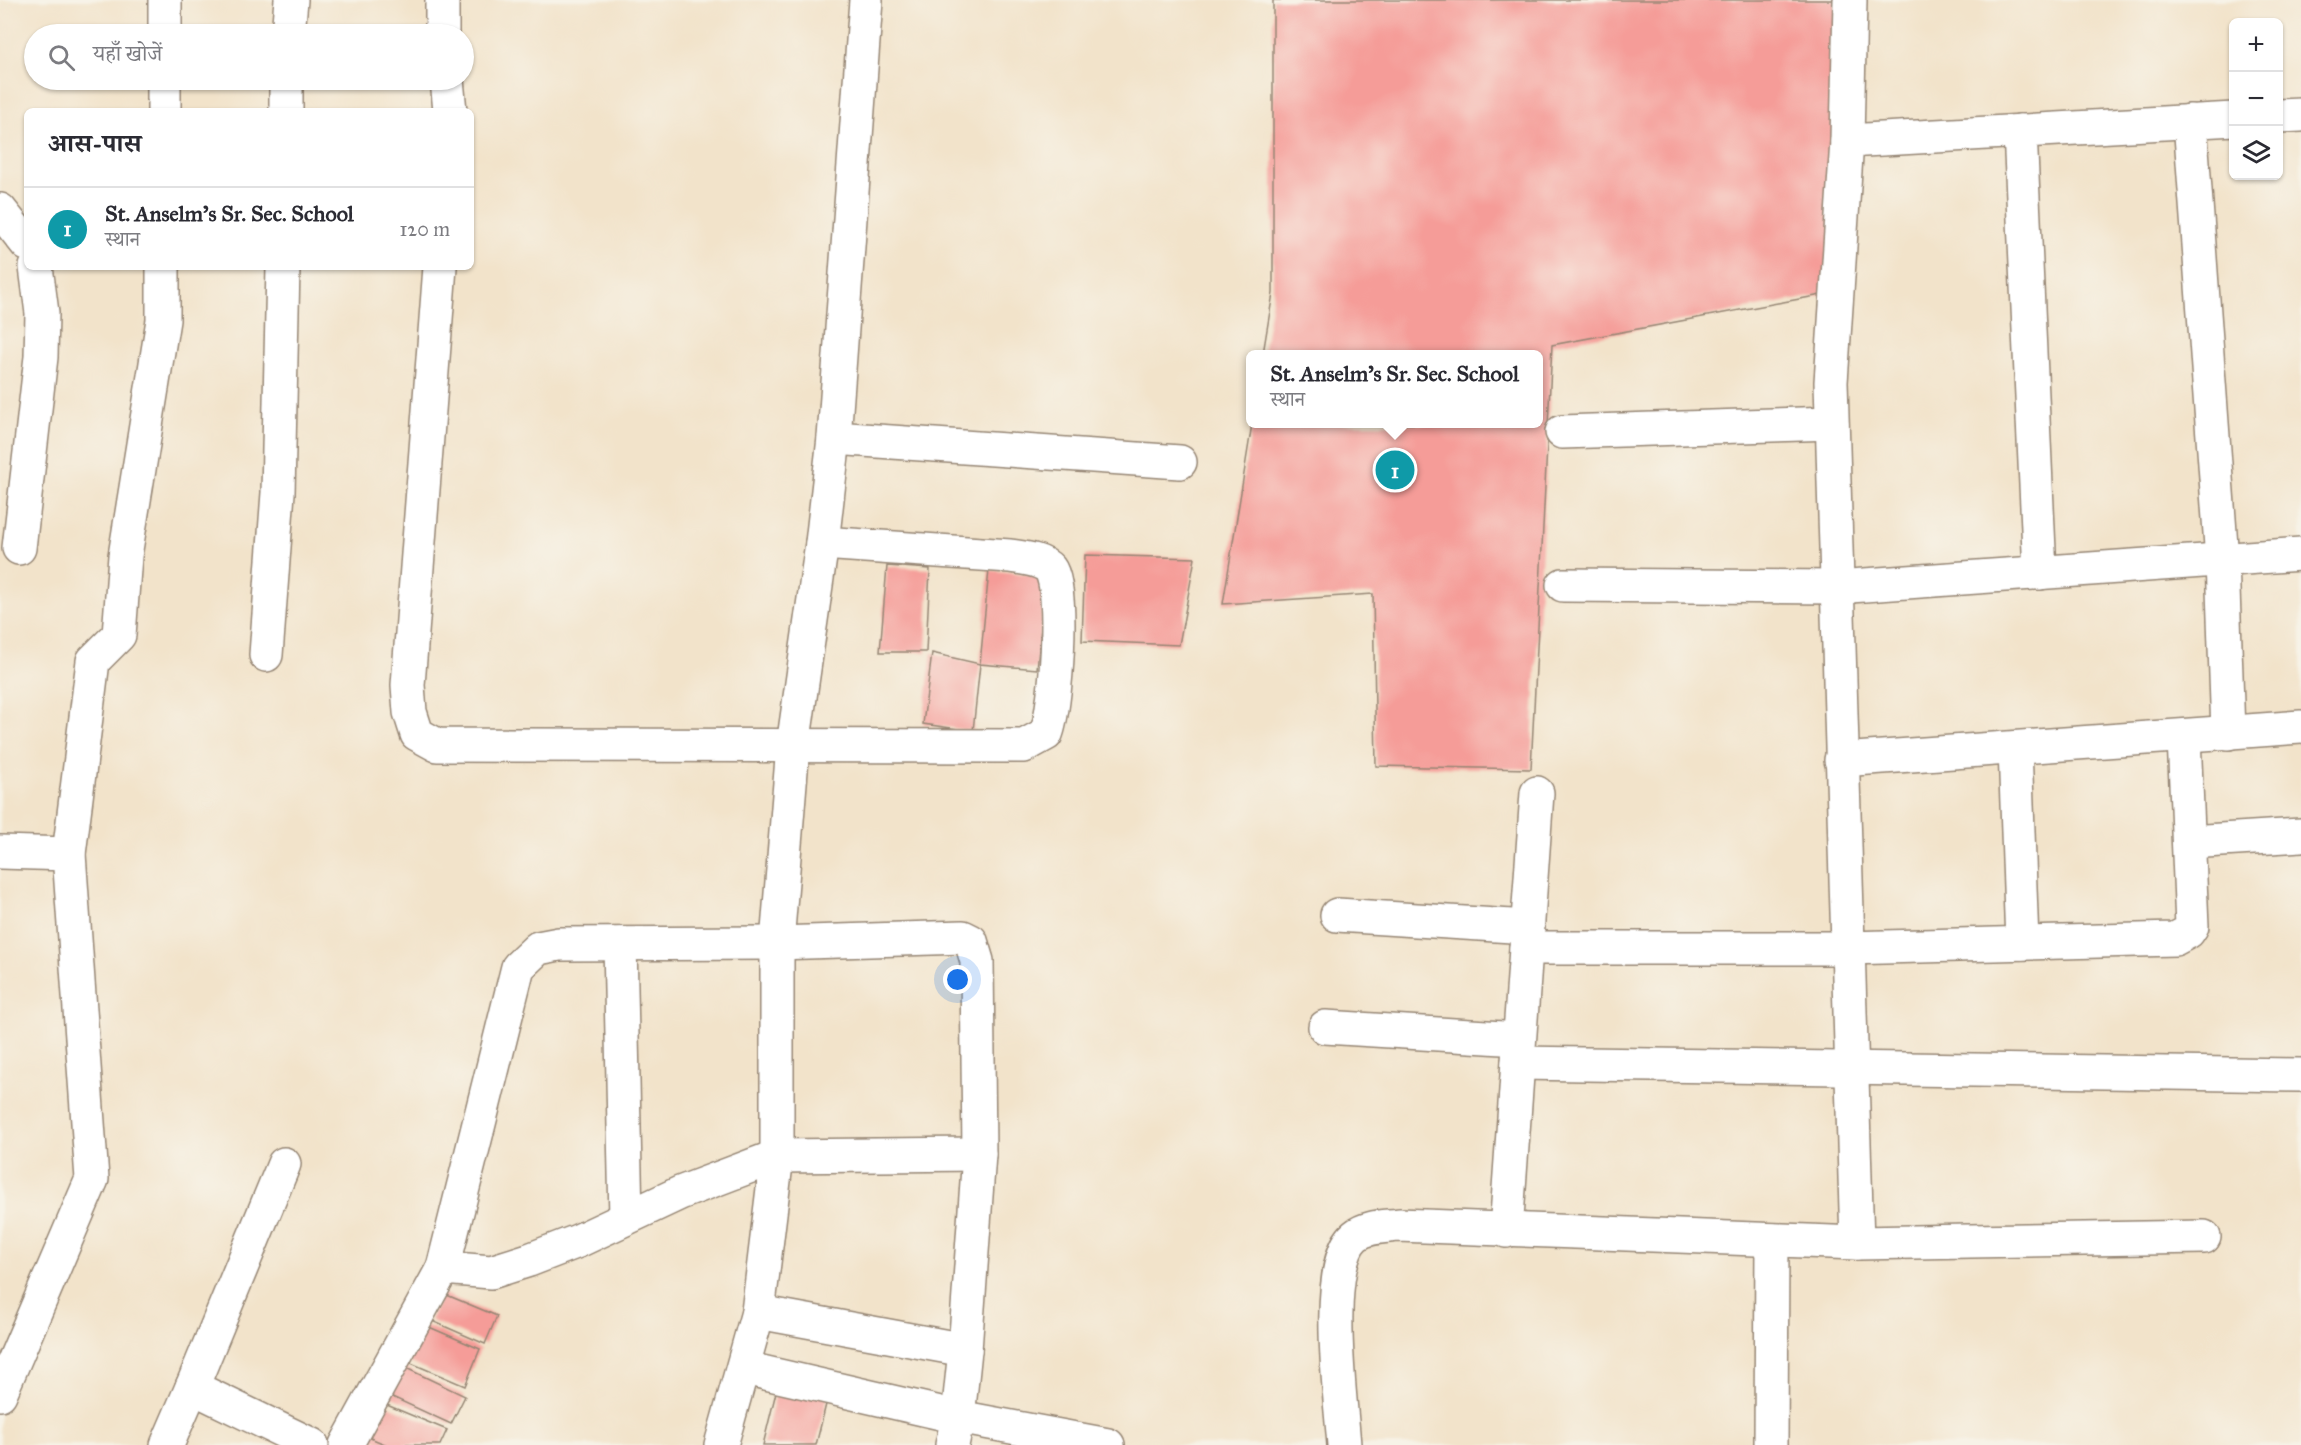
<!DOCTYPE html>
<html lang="hi">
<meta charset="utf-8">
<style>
body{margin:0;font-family:"IM FELL Great Primer","Noto Serif Devanagari",serif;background:#f2f2f3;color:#2b2b33}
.controls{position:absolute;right:18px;top:18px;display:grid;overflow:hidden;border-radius:9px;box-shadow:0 2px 4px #0004}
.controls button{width:54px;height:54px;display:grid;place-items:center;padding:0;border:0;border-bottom:2px solid #e1e1e2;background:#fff;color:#2b2b33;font:30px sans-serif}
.you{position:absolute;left:958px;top:980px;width:21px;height:21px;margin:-15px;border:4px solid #fff;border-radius:50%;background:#1a73e8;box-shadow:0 0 0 9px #1a73e833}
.badge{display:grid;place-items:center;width:39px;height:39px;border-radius:50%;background:#ea580c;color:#fff;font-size:20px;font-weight:700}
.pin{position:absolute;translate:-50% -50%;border:3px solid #fff;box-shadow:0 2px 6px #0006}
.popup{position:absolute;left:1246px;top:350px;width:297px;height:78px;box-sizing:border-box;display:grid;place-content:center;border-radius:9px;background:#fff;filter:drop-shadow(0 2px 4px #0005);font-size:20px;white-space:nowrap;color:#7c7c81}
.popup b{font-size:22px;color:#2b2b33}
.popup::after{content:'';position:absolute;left:50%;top:100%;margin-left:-12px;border:12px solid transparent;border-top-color:#fff}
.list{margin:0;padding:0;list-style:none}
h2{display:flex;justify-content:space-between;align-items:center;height:78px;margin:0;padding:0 24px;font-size:26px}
h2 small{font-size:20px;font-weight:400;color:#7c7c81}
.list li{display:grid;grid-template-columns:39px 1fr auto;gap:18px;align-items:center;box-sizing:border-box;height:84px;padding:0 24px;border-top:2px solid #e1e1e2}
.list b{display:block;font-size:22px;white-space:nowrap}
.list p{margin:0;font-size:20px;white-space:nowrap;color:#7c7c81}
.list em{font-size:20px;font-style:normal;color:#7c7c81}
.icon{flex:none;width:33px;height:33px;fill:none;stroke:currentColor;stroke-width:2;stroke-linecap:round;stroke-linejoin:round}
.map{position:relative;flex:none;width:2301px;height:1445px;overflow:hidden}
.search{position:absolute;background:#fff;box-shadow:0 2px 4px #0004;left:24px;top:24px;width:450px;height:66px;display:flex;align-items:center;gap:15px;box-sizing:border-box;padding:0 21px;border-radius:33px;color:#7c7c81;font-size:22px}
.panel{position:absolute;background:#fff;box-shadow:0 2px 4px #0004;left:24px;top:108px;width:450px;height:162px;border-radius:9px}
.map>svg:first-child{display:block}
.building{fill:#f59c98}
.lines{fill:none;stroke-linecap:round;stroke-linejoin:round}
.street-casing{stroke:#968674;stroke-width:36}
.street{stroke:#fff;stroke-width:33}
</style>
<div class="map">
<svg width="2301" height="1445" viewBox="0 0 2301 1445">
<rect width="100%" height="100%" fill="#f7f3e8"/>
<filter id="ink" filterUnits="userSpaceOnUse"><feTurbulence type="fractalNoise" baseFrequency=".0167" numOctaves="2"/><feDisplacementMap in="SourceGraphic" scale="12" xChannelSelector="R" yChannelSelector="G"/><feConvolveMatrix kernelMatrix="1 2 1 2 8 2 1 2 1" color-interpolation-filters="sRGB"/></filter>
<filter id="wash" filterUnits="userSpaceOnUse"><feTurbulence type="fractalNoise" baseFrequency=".008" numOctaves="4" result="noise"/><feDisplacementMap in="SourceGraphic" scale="24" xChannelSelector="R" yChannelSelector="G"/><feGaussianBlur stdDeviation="1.35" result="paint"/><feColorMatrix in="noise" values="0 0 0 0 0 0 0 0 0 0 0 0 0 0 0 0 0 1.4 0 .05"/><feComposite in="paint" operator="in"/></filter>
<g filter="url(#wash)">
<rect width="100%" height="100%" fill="#f2e3ca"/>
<g id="blocks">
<g class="building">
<polygon points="1273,0 1839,0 1832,293 1552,345 1531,769 1376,766 1373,594 1223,604 1252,424 1539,424 1539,354 1263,354 1273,293"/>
<polygon points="1085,555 1195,558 1179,645 1082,641"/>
<polygon points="887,566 930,569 926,652 880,652"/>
<polygon points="989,570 1046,576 1037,669 980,664"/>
<polygon points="932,653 980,664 973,731 923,724"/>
<polygon points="442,1293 497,1316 485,1344 430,1320"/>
<polygon points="420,1323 480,1349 465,1386 404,1360"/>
<polygon points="404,1367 465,1396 451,1424 390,1396"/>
<polygon points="778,1384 828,1396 816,1445 763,1445"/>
<polygon points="382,1403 447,1430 440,1445 387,1445 368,1437"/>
</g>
</g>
</g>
<g filter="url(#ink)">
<use href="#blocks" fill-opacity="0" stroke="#968674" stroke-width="1.5"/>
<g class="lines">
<defs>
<g id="street">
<polyline points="1850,0 1847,141 1831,382 1857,1243"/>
<polyline points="165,34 165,0"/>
<polyline points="288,34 291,0"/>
<polyline points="442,34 442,0"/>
<polyline points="447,80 450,111"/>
<polyline points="164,111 164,80"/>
<polyline points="286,111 286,80"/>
<polyline points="2278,116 2301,115"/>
<polyline points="2190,121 2222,560 2228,733"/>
<polyline points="2020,131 2040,573"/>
<polyline points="1847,141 2234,119"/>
<polyline points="0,210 27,244"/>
<path d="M440,267L408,685L410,712L417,734L437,745L1024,746L1046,734C1056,711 1065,588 1050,569C1041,559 1022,558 1010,556L822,543"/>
<polyline points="1562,432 1832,423"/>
<polyline points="834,438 1180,462"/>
<polyline points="19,548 41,357 42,313 36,267"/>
<polyline points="1563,585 1836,587 2301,554"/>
<polyline points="266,655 278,493 283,267"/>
<polyline points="2015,748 2022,943"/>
<polyline points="1841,760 2301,727"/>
<polyline points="2189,842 2301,835"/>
<polyline points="0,852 69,854"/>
<polyline points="1337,915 1528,927"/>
<polyline points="620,944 626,1218"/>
<polyline points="1526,948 1847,948 2175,939 2188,932 2192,926 2184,737"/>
<polyline points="1325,1027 1519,1039"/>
<polyline points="1518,1063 2301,1075"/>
<polyline points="284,1164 192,1387 312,1445"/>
<polyline points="1506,1231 1537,793"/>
<polyline points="443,1268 518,967 538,948 559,944 777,943 963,937 971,941 977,961 979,1154 965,1350 958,1417 952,1445"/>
<polyline points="758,1312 965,1350"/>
<polyline points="744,1368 958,1417 1108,1445"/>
<polyline points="0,1394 92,1179 69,854 93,661 119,635 125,556 163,320 163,267"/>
<polyline points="167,1445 192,1387"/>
<polyline points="346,1445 443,1268 491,1272 529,1260 578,1241 680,1193 777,1156 979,1154"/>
<polyline points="721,1445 758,1312 777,1156 777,943 793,746 822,543 834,438 866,0"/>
<path d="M1344,1445C1341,1402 1322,1264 1355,1236C1367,1226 1384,1227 1399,1225L1857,1243L2204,1237"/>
<polyline points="1771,1445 1772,1240"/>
</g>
</defs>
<use href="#street" class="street-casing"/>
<use href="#street" class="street"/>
</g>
</g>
</svg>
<div class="controls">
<button>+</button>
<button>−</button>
<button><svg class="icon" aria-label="layers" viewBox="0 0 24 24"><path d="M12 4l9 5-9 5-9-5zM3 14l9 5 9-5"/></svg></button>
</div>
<div class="you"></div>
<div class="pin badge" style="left:1395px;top:470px;background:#0f9aa8">1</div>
<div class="popup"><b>St. Anselm's Sr. Sec. School</b>स्थान</div>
<div class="search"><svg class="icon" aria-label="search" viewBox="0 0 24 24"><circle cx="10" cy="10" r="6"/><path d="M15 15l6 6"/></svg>यहाँ खोजें</div>
<section class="panel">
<h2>आस-पास<small></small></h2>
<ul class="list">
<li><span class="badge" style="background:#0f9aa8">1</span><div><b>St. Anselm's Sr. Sec. School</b><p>स्थान</p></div><em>120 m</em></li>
</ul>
</section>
</div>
